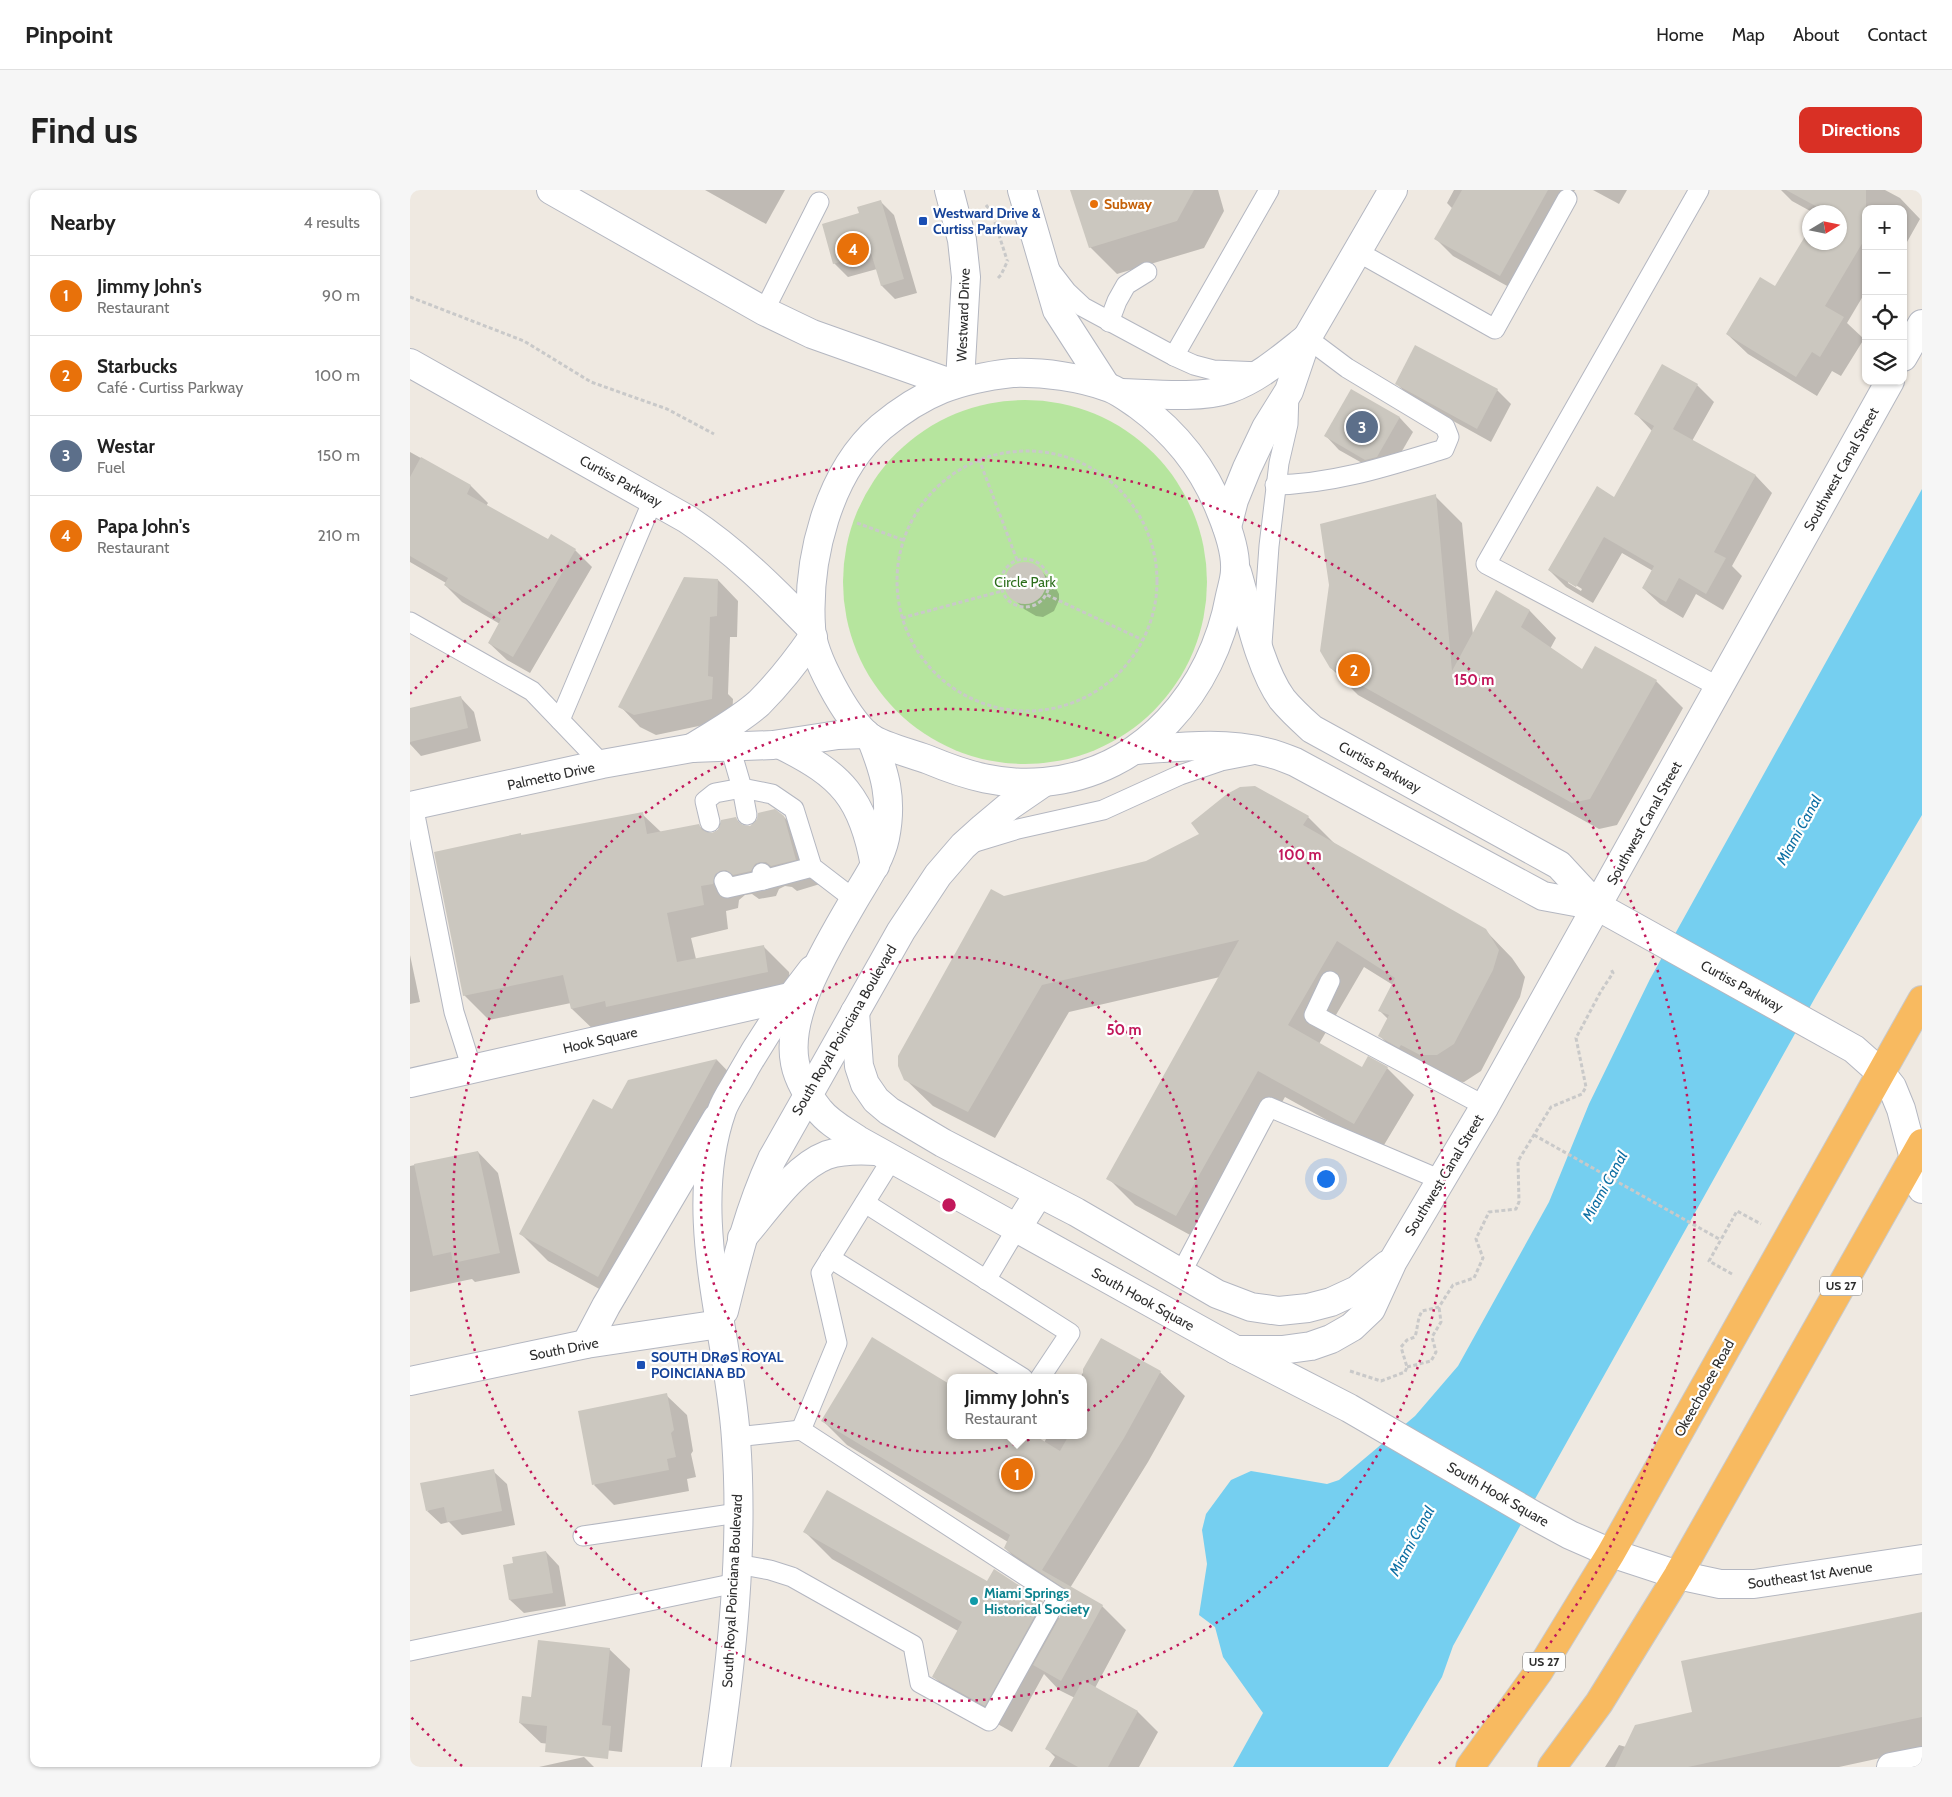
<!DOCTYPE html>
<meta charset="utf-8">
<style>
body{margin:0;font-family:Cabin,sans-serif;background:#f6f6f6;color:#222}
.controls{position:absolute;right:15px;top:15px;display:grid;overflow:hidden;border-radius:10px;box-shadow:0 1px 4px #0004}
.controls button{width:45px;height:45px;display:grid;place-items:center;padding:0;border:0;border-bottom:1px solid #e0e0e0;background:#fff;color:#222;font:25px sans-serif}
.compass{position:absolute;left:1392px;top:15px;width:45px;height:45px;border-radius:50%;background:#fff;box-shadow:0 1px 4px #0004;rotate:80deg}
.you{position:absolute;left:915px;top:988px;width:18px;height:18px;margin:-12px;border:4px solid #fff;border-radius:50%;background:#1a73e8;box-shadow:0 0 0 8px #1a73e833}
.badge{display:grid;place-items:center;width:32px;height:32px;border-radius:50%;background:#d93025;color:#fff;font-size:16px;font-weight:700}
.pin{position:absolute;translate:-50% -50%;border:2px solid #fff;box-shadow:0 1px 5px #0006}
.popup{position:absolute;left:537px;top:1184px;width:140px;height:65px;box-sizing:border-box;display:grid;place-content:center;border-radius:10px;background:#fff;filter:drop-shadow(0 1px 4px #0005);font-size:16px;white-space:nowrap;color:#767676}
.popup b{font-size:19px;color:#222}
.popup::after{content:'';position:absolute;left:50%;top:100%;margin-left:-10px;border:10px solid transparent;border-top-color:#fff}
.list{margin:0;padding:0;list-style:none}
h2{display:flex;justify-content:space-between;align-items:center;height:65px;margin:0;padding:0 20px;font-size:21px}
h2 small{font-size:16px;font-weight:400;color:#767676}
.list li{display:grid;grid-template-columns:32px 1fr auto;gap:15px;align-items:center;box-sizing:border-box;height:80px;padding:0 20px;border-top:1px solid #e0e0e0}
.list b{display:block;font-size:19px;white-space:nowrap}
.list p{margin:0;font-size:16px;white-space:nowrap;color:#767676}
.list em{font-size:16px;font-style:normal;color:#767676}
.icon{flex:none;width:28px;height:28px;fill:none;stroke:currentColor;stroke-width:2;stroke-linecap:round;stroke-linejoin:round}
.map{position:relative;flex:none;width:1512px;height:1577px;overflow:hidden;border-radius:10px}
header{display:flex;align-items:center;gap:30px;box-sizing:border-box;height:70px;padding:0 25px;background:#fff;border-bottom:1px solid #e0e0e0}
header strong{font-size:24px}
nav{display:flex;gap:28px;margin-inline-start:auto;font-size:18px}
.intro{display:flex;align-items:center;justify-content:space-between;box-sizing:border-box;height:120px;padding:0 30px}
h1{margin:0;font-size:35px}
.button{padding:12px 22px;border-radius:10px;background:#d93025;color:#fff;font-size:18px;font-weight:700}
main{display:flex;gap:30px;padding:0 30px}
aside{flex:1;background:#fff;border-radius:10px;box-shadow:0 1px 4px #0004}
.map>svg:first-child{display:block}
.green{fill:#b6e59e}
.water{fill:#75cff0}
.shadow{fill:#0003;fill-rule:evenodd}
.building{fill:#cbc7bf}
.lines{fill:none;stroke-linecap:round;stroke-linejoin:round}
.service-casing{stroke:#b4b7c1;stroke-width:21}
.minor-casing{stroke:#b4b7c1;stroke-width:30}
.tertiary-casing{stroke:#b4b7c1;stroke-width:30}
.secondary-casing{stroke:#b4b7c1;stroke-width:30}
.trunk-casing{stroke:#c9c9c9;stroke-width:30}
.path{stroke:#c9c9c9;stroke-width:3;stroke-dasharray:4 2.5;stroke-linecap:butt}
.service{stroke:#fff;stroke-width:19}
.minor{stroke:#fff;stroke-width:28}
.tertiary{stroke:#fff;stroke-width:28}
.secondary{stroke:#fff;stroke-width:28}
.trunk{stroke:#f8ba60;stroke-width:28}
.ring{fill:none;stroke:#c2185b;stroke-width:2.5;stroke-dasharray:2.5 5}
.food-dot{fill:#e8710a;stroke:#fff;stroke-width:2}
.transit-dot{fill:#1a4fb4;stroke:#fff;stroke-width:2}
.culture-dot{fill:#0f9aa8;stroke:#fff;stroke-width:2}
.labels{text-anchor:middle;stroke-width:4.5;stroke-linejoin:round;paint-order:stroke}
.shield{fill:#fff;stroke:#6d6d6d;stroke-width:1}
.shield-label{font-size:12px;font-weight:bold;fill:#2e2e2e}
.food-label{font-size:14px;font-weight:bold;fill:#c56008;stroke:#fff;text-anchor:start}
.transit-label{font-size:14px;font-weight:bold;fill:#164399;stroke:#fff;text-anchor:start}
.street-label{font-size:14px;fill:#2e2e2e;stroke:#fff}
.park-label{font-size:14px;fill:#2c6e1b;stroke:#fff}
.culture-label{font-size:14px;font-weight:bold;fill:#0d838f;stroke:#fff;text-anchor:start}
.water-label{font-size:15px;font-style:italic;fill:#0d6fa3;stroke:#fff}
.centre{fill:#c2185b;stroke:#fff;stroke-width:2.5}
.ring-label{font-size:15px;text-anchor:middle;font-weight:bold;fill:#c2185b;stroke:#fff;stroke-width:4.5;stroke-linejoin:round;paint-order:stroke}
</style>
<header>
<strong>Pinpoint</strong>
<nav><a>Home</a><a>Map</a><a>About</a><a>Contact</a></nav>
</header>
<div class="intro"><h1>Find us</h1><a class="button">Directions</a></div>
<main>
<aside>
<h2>Nearby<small>4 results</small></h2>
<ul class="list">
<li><span class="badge" style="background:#e8710a">1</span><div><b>Jimmy John's</b><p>Restaurant</p></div><em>90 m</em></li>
<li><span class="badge" style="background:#e8710a">2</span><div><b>Starbucks</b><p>Café · Curtiss Parkway</p></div><em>100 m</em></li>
<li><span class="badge" style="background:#5c6f8a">3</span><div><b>Westar</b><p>Fuel</p></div><em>150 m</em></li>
<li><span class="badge" style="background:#e8710a">4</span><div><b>Papa John's</b><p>Restaurant</p></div><em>210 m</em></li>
</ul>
</aside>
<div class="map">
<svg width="1512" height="1577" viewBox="0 0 1512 1577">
<rect width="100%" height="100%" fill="#efe9e1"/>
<circle class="green" cx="615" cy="392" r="182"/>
<polygon class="water" points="1512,299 1512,625 1406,806 1043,1456 1032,1487 978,1577 823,1577 853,1523 813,1467 805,1437 789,1425 797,1374 792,1340 796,1324 821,1290 841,1281 917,1294 929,1290 1005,1226 1048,1176 1139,1012 1179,914 1240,789"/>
<g class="shadow">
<polygon points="295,0 375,0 356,34"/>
<polygon points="661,0 808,0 814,21 794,58 707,84 680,57"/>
<polygon points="1044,0 1165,0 1108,102 1043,66 1026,49 1043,19 1037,13"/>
<polygon points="1183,0 1217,0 1209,14"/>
<polygon points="1371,0 1475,0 1490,8 1510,29 1493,59 1493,19 1456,19 1456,101 1437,133 1454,149 1431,186 1422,181 1407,206 1338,164 1317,144 1365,98 1400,52 1430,52 1430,22 1402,22 1382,11"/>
<polygon points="470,11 484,25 507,103 485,109 472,96 467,79 438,87 424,73 451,24"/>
<polygon points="986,193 1087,200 1101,214 1081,252 1000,207"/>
<path d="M1287,195L1304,212L1282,251L1346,286L1362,303L1322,376L1332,386L1313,420L1286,404L1273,428L1250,414L1233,398L1243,381L1212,363L1183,413L1156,397L1139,380L1205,308L1242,241L1226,224ZM1158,390L1172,399L1171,401L1158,393Z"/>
<polygon points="942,201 990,228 1003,242 981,280 970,283 929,260 916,246"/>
<polygon points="0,262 61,296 78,313 76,316 138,351 165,360 182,377 120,483 97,470 79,453 90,434 52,412 35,395 36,393 0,372"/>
<polygon points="1025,306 1052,333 1063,445 1086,402 1120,421 1146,448 1140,459 1173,481 1185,458 1246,491 1273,518 1207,635 1189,639 948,505 921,478"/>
<polygon points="613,374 624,375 629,379 643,393 649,404 649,410 644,421 633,427 626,426 614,419 600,405 596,392 601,380"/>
<polygon points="308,390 328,411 327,447 320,447 318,504 323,509 322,529 246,545 230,537 210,516"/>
<polygon points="51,508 64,522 71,551 11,566 0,554 0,520"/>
<polygon points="232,624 251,642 288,635 296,642 302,644 325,628 334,637 340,637 374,627 399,652 410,694 387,701 382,697 375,696 369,699 366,706 349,709 342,704 335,705 329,710 328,718 316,721 318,739 281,748 286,769 354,757 379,782 382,807 187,843 162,819 161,813 79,830 54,805 110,644 113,646"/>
<polygon points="898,627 925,654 1075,740 1102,768 1115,787 1110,807 1071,881 1054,892 1038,891 996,873 970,846 978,829 970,821 983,795 954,777 909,854 953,879 977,878 1004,905 971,960 875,907 793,1052 725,1015 698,988 810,787 659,822 585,948 523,916 495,889 594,707 737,672"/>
<polygon points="0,765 10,812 0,814"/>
<polygon points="307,870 333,897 215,1113 138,1071 111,1044 203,921 219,891"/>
<polygon points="68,962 88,983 110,1083 65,1092 62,1089 0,1102 0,976"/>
<polygon points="692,1149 750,1182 775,1206 738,1272 660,1398 692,1416 716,1440 685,1498 728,1522 748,1542 729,1577 639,1577 645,1567 637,1559 665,1508 649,1500 634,1484 602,1542 550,1513 523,1486 548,1441 422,1369 395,1342 578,1393 632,1412 650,1429 660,1410 620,1383 595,1358 598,1352 437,1255 413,1231 541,1245 634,1253 638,1245 673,1245 673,1188 670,1188"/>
<polygon points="256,1205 277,1225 283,1261 281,1264 286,1287 277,1289 279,1301 204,1315 184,1295"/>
<polygon points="83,1281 97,1294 105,1335 52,1345 39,1332 31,1334 17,1321"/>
<polygon points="136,1362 149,1376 156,1416 114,1423 100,1410 105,1374"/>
<polygon points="1512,1423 1512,1559 1429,1577 1195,1577 1209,1555 1216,1557 1283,1523"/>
<polygon points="199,1459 220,1479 212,1562 131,1553 110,1533 122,1508"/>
<polygon points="174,1567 184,1577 129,1577"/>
</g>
<g class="building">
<polygon points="660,0 784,0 767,31 679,58"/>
<polygon points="1052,0 1138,0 1090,86 1024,49"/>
<polygon points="1376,0 1456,0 1456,47 1415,116 1434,127 1410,167 1402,162 1386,187 1316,144 1350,87 1365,96 1400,38 1400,52 1430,52 1430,22 1409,22 1411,19"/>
<polygon points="471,10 494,89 471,96 461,63 423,74 412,34 449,23 447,17"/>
<polygon points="1005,155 1088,199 1067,239 985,194"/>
<polygon points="1252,174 1288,194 1263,239 1346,285 1304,362 1316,368 1296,404 1269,388 1256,412 1232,398 1244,376 1194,347 1166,397 1138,380 1187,296 1204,307 1244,236 1224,224"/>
<polygon points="941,199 990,227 967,267 955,270 914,246"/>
<polygon points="11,267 61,295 57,304 138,349 141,344 166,359 103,467 78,453 91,429 34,395 38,388 0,366 0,287"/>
<polygon points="1026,304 1042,481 1086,400 1120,420 1111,437 1172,479 1185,456 1247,490 1180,609 1162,613 920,478 910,461 919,395 910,334"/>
<circle cx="615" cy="393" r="21"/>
<polygon points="274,387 308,389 307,426 300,427 298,486 303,487 302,509 224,525 208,517"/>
<polygon points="51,506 58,538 0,552 0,518"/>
<polygon points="845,596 899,626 893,635 1076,739 1089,760 1083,780 1044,854 1027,865 1010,865 991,855 989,858 968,846 979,825 968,821 985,788 927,751 878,835 952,877 958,866 978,877 944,934 848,881 766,1026 696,989 829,750 632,795 558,922 494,890 488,876 488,866 581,699 594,706 736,671 789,644 781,633 817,604 830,597"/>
<polygon points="365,619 374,626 386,670 361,676 356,672 350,672 345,674 341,681 323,685 316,680 310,681 305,685 303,694 291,696 294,715 257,723 267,772 354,755 358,782 196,817 195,811 161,819 153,785 53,806 24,662 111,643 111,645 233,622 237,644 289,634 292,640 302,643 308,640 311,630 326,627 328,632 333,635 340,636 347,629 348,623"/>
<polygon points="307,869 188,1087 109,1044 183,909 202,919 218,890"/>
<polygon points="68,961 90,1063 43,1073 41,1062 23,1066 4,974"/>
<polygon points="462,1147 541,1195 541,1245 624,1245 650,1261 659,1245 673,1245 673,1179 691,1148 751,1181 714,1248 632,1380 693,1415 651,1491 623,1475 658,1412 659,1407 658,1401 594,1358 600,1345 411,1231"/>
<polygon points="257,1203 264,1240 261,1243 266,1267 257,1269 259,1280 182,1295 168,1221"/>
<polygon points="84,1279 92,1321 37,1332 34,1317 16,1321 10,1293"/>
<polygon points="417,1300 577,1391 584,1379 633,1411 575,1516 522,1487 552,1432 393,1342"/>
<polygon points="136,1361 143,1403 99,1410 93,1375 103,1373 102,1367"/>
<polygon points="1512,1422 1512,1527 1278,1577 1205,1577 1225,1535 1282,1522 1271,1471"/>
<polygon points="128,1450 200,1458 192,1535 201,1536 198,1569 135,1562 137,1536 109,1533 112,1506 121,1507"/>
<polygon points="673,1490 728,1521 698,1577 668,1577 635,1559"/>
</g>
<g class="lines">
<defs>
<g id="service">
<polyline points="1289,0 1076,374 1309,497"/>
<polyline points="948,62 1085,139 1157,9"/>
<polyline points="640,80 657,102 673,117 764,166 784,175 803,180 851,182"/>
<polyline points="354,121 409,12"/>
<polyline points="699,132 707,111 716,95 737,82"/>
<polyline points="764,166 859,0"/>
<path d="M865,295C924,294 978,276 1034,259L1039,247L1035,237L937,178L897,148"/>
<polyline points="0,432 122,501 192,574"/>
<polyline points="852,454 859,356 869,273 878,234 879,203"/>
<polyline points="150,530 243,310"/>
<polyline points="320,557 332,598 362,604 384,619 402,677 445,710"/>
<polyline points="3,615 44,822 62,879"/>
<polyline points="300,632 295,611 305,603 332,598 337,625"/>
<polyline points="559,654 608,639 693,620 770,585 811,571 842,565"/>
<polyline points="352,683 353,690 402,677"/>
<polyline points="314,691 317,698 353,690"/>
<polyline points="920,791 904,825 1075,916"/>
<polyline points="455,1013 660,1143 630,1188"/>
<polyline points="420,1068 613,1188"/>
<polyline points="771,1083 859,917 1031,990"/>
<polyline points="576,1090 607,1038"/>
<polyline points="391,1240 427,1153 411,1083 482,969"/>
<polyline points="326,1247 391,1240 648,1407 579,1531 510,1493 503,1455 382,1387 360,1380 327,1374"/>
<polyline points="173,1346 328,1323"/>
<polyline points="0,1461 326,1393"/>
</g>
<g id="minor">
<polyline points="1493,167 1512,134"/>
<path d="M282,558C304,544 329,531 349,513C369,493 387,470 403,447"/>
<polyline points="0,616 192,574 282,558 363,555 428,545 456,544"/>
<polyline points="445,822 449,876 455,894 466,910 479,921 533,953 666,1022 807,1104 841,1117 869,1121 898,1118 921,1112 947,1100 977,1075"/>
<polyline points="0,893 380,807"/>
<polyline points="607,1038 629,1003"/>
<polyline points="176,1154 196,1116 307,928"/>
<polyline points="826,1160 872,1160 901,1156 921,1149 942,1137 961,1119 983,1071 1075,916 1480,191"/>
<polyline points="0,1191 176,1154 310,1134"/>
<polyline points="1481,1577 1512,1571"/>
</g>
<g id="tertiary">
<polyline points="539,0 552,50 556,87 550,191"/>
<polyline points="612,0 647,120 696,196"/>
<path d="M711,203C742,204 790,209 819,199C848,189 873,167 897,148"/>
<polyline points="817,337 824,310 837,278 856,238 879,201 897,148 983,0"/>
<path d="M314,1121C327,1068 339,1019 362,969L491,741L528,685L553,656L573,638L598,617L633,593"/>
<path d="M306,1577C322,1469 334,1358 326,1249C319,1141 275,1026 312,920C316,909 324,898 330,887C351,849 375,814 402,780"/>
</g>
<g id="secondary">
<polyline points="141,0 354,121 402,144 543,194"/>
<path d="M0,173L277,329C324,360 362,398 401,438"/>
<path d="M602,183C633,182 671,187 700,198C710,202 719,209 728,215C766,243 794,278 811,322C818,339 826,362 825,380C825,388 822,397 820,406C803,500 734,583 634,592C593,596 557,586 519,570C504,564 470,556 458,546C436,527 402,466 401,437C397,369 418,283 471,237C513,202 548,189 602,183Z"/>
<path d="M827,382C838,419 849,477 872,509C881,520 892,530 902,539L1149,675L1187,716"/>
<path d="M461,548C475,583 483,609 475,648C470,671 455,691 443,712C419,754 375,823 385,873C388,889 399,908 409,920C419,933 435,941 448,950L826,1160L939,1218L1125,1326L1160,1345L1201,1363L1268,1385L1310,1394H1344L1512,1369"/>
<path d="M371,555C432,585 453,608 465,676"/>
<path d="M726,560C768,557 814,551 855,562C865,564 875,568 885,572L1133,706L1187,716L1444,859L1471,883L1482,897L1491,919L1512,999"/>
<path d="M332,1048C355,1022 383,978 417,965C432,960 450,960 466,961"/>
</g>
<g id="trunk">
<polyline points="1060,1577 1129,1481 1201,1363 1512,810"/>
<polyline points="1142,1577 1189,1513 1268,1385 1512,953"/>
</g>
</defs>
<use href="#service" class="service-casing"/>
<use href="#minor" class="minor-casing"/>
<use href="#tertiary" class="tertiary-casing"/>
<use href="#secondary" class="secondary-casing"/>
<use href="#trunk" class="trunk-casing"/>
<g class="path">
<polyline points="576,15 582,23 597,70"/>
<polyline points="588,88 591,85 598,70"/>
<polyline points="0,107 114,151 181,192 257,219 304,244"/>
<circle cx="617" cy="391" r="130"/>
<polyline points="569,269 607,370"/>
<polyline points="447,333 493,350"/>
<circle cx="615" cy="393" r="24"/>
<polyline points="637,405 733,450"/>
<polyline points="492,428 592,401"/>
<polyline points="1124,945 1311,1050"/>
<polyline points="1322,1084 1299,1071 1327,1021 1351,1034"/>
<polyline points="997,1177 1021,1171 1026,1162 1022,1147 1031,1132 1029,1117"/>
<path d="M940,1181L971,1191L995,1182L997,1177L991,1157L997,1150L1005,1147C1008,1137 1007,1130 1012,1121L1029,1117L1043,1095L1064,1088L1073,1068L1066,1049L1079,1022L1106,1019L1109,1012L1108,971L1141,917L1172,904L1176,897L1166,848L1191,801L1203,783L1201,779"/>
</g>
<use href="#service" class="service"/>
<use href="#minor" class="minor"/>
<use href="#tertiary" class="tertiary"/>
<use href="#secondary" class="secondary"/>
<use href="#trunk" class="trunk"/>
</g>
<g class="ring">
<circle cx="539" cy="1015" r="248"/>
<circle cx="539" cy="1015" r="496"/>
<path d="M52 1576A743 743 0 0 1 0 1526M0 504A743 743 0 1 1 1026 1576"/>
</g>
<circle class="food-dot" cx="684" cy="14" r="5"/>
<g class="transit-dot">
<rect x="508" y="26" width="10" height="10" rx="2.5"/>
<rect x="226" y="1170" width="10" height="10" rx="2.5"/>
</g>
<circle class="culture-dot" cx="564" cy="1411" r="5"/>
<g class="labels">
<g class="shield">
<rect x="1410" y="1086.5" width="42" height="19" rx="4"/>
<rect x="1113" y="1462.5" width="42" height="19" rx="4"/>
</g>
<g class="shield-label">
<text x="1431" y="1100">US 27</text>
<text x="1134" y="1476">US 27</text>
</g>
<g class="food-label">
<text x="694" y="19">Subway</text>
</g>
<g class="transit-label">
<text x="523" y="28">Westward Drive &amp;<tspan x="523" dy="16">Curtiss Parkway</tspan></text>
<text x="241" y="1172">SOUTH DR@S ROYAL<tspan x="241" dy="16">POINCIANA BD</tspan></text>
</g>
<g class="street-label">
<text transform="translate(553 125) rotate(-88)" y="5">Westward Drive</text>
<text transform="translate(1431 279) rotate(-61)" y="5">Southwest Canal Street</text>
<text transform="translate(211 291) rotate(29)" y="5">Curtiss Parkway</text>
<text transform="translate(970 577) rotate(29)" y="5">Curtiss Parkway</text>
<text transform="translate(141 586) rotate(-12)" y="5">Palmetto Drive</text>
<text transform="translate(1234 633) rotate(-61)" y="5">Southwest Canal Street</text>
<text transform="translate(1332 796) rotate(29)" y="5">Curtiss Parkway</text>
<text transform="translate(434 840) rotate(-60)" y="5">South Royal Poinciana Boulevard</text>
<text transform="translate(190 850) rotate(-13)" y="5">Hook Square</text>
<text transform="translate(1034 985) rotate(-59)" y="5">Southwest Canal Street</text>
<text transform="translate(733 1109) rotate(29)" y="5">South Hook Square</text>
<text transform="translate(154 1159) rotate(-11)" y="5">South Drive</text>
<text transform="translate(1294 1198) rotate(-61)" y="5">Okeechobee Road</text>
<text transform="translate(1088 1304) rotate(30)" y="5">South Hook Square</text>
<text transform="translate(1400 1385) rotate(-8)" y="5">Southeast 1st Avenue</text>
<text transform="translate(322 1401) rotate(-87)" y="5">South Royal Poinciana Boulevard</text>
</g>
<g class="park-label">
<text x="615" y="397">Circle Park</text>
</g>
<g class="culture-label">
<text x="574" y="1408">Miami Springs<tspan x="574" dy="16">Historical Society</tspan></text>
</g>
<g class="water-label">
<text transform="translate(1389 640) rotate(-61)" y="5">Miami Canal</text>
<text transform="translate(1195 996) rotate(-61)" y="5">Miami Canal</text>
<text transform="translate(1002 1351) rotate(-61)" y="5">Miami Canal</text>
</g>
</g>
<circle cx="539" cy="1015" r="8" class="centre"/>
<g class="ring-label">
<text x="1064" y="495">150 m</text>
<text x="890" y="670">100 m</text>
<text x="714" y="845">50 m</text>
</g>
</svg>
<div class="controls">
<button>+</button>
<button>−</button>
<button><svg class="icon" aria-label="locate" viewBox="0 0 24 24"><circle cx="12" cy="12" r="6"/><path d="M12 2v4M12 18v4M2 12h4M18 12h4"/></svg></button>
<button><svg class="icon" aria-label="layers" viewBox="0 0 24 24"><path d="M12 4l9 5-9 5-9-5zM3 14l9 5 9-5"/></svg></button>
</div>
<svg class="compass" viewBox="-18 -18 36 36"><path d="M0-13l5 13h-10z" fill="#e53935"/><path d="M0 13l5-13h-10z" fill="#767676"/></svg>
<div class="you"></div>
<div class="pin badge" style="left:607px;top:1284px;background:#e8710a">1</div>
<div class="popup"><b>Jimmy John's</b>Restaurant</div>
<div class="pin badge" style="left:944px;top:480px;background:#e8710a">2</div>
<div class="pin badge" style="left:952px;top:237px;background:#5c6f8a">3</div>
<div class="pin badge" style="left:443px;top:59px;background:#e8710a">4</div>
</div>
</main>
